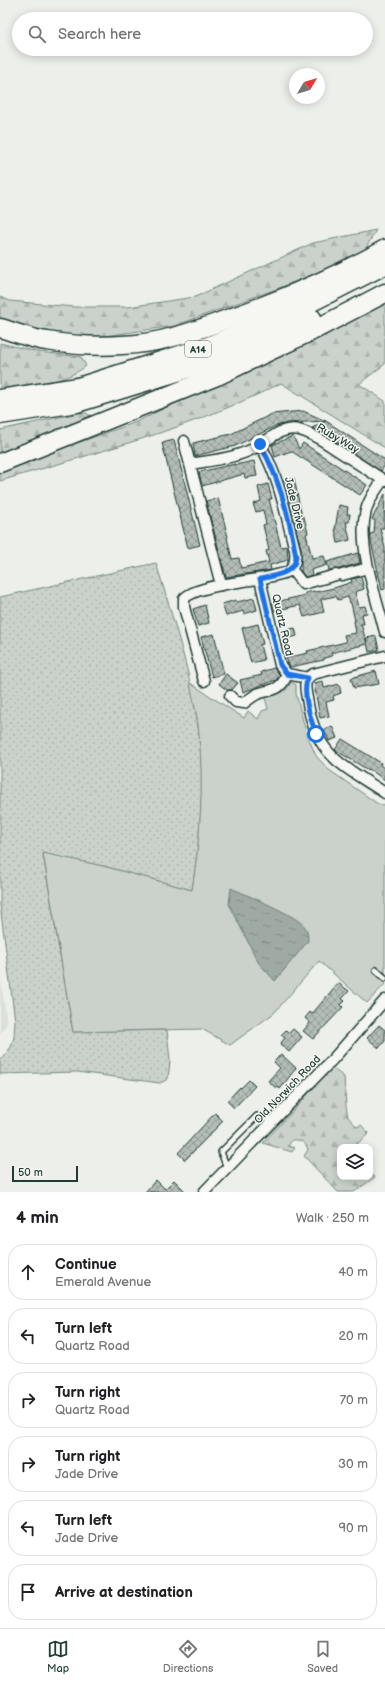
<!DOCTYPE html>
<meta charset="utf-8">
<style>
body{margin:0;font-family:"Balsamiq Sans",sans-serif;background:#f2f2f2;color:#202124}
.controls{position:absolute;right:12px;bottom:12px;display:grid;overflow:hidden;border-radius:8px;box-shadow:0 2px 10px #0003}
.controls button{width:36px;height:36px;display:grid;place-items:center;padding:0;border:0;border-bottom:1px solid #e0e0e0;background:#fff;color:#202124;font:20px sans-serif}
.compass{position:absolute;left:289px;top:68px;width:36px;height:36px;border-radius:50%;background:#fff;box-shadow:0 2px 10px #0003;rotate:52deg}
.scale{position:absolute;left:12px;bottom:10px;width:66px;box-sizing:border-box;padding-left:4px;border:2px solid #1f3d34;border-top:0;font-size:11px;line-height:14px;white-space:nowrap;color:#1f3d34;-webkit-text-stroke:3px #f6f6f2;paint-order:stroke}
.stop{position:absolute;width:12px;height:12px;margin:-9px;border:3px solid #1a73e8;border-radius:50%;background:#fff}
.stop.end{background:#1a73e8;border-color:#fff;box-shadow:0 1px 4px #0008}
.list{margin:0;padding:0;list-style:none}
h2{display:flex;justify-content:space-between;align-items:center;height:52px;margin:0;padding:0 16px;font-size:17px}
h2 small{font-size:13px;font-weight:400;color:#757577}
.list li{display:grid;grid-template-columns:26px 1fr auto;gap:12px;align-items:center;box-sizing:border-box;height:56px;margin:0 8px 8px;padding:0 8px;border:1px solid #e0e0e0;border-radius:16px}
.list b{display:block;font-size:15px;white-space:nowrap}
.list p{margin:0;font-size:13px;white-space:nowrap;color:#757577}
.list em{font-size:13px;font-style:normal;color:#757577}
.icon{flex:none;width:22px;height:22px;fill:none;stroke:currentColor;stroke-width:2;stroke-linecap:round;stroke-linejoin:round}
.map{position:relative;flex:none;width:385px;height:1192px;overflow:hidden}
.search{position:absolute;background:#fff;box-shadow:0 2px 10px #0003;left:12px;right:12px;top:12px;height:44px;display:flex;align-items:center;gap:10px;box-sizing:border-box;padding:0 14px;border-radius:22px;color:#757577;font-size:15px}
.sheet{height:436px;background:#fff}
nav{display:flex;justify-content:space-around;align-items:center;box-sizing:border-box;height:56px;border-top:1px solid #e0e0e0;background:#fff;font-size:11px;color:#757577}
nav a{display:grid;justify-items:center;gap:2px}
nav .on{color:#1f3d34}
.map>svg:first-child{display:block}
.built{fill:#dce0db}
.grass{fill:url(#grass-dots);stroke:#758880}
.forest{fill:url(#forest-firs);stroke:#758880}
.park{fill:#cbd2cc;stroke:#758880}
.water{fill:url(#water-ripples);stroke:#6c7e77}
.building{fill:url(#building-cross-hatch);stroke:#1f3d34}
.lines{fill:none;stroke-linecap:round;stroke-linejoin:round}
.lane-casing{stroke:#1f3d34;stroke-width:8}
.street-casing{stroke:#1f3d34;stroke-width:13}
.highway-casing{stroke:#1f3d34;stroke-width:21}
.lane{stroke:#f6f6f2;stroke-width:5}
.street{stroke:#f6f6f2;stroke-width:10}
.highway{stroke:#f6f6f2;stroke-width:18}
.route{stroke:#1a73e8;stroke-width:5}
.labels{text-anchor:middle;stroke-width:3;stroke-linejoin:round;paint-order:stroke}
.shield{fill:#f6f6f2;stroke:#60746d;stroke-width:1}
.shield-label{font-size:10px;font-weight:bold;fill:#1f3d34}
.street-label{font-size:11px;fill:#1f3d34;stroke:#f6f6f2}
</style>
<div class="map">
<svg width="385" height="1192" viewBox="0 0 385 1192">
<defs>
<pattern id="grass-dots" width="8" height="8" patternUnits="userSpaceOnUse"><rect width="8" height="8" fill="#cbd2cc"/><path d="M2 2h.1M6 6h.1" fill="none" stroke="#aeb5b0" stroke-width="1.8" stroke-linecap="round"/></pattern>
<pattern id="forest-firs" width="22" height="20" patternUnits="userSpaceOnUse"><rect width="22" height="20" fill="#cbd2cc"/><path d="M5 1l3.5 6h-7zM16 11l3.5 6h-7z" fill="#aeb5b0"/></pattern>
<pattern id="water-ripples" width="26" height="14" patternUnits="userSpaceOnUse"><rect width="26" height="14" fill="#9faaa4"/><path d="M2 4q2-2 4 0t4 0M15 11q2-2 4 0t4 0" fill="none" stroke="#818c86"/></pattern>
<pattern id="building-cross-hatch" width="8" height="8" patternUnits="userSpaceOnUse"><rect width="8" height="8" fill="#b4bdb8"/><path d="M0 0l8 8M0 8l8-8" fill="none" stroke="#929b96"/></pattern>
</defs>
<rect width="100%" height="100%" fill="#edefea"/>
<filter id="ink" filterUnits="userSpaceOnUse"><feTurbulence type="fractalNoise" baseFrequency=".025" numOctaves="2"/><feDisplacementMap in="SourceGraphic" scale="8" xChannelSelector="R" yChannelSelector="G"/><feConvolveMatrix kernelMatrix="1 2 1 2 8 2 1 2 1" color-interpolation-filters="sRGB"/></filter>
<g filter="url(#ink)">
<polygon class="built" points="0,974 7,1023 0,1034"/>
<path class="grass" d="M156,563C173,619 192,675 199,733C205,785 200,839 192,890L103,866L43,854L73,1032L167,1030L170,1061L168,1079L160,1083L77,1072L0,1074V1061L11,1047L14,1037L15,1021L0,905V597Z"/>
<g class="forest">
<polygon points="376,230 362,255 279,288 174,326 84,339 0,323 0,297 10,301 74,307 128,307 195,297 313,243"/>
<path d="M385,303V364L359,384L385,401V448L281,383C194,428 94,453 0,481V470L134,423L167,407L280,357Z"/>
<path d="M0,343L39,352L81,357L86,366C65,383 26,387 0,392Z"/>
<polygon points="83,412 94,417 0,455 0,430"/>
<path d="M331,1067L344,1077L346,1106L348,1117L357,1127L361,1125L369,1133L354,1147H340V1177H370V1173L375,1177L354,1192H338L304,1156L308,1150C306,1142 300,1139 292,1140L288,1146L295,1148L292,1152L263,1143L296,1108Z"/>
</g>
<path class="park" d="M291,682L296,685V694L306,732L316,756L329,770L378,804L385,805V984L367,1003L319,961L274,1013L230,1045L202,1029L73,1032L43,853L103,866L192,890C200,839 204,787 199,735C198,718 193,700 190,683L244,718L248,711L258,719L262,711L268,709L265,698C275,695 288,693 291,682Z"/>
<path class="water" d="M231,888C246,895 297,915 305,927C308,931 308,936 308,941L275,981L258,962L229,904Z"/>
<g class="building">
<polygon points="303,411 326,421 287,423 276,426 235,446 195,456 193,443 231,434 272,414"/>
<polygon points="326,421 385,460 385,465 381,471 312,428"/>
<polygon points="293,436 299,449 303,443 367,485 360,495 291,451 275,457 272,445"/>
<polygon points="174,440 200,545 188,548 162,443"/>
<polygon points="254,461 257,476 245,478 244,474 202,486 199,472 235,464 235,465"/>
<polygon points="294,478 302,517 304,517 308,533 306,534 312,558 324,556 327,565 311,570 312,575 305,577 301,571 301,548 283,481"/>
<polygon points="268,484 272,499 269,499 281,547 287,546 288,560 270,565 271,570 226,577 206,501 218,498 228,537 227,538 232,559 239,558 241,568 269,562 266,551 269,550 263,525 266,524 263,510 256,512 253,504 261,501 258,487"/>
<polygon points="385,494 384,528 380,528 385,548 385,589 382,590 371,541 370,534 374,533 375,521 372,519"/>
<polygon points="339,505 348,507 347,514 350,514 349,522 346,522 350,540 338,543 335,529"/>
<polygon points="358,553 360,563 339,569 329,570 327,562"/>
<polygon points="361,577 364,589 355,592 359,607 365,606 367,613 362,614 364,624 361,624 367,644 331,653 332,656 324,658 324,660 290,667 286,658 308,653 307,651 346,642 344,635 356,633 354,621 355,621 351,603 350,603 348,597 338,600 336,596 321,599 324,612 304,617 300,605 274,611 272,603 305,595 305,593 314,591 315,592 334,588 352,582 351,579"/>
<polygon points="254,598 257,610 244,614 243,611 226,616 222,604 236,600 237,602"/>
<polygon points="205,605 209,623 198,626 193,609"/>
<polygon points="258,624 263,644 260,645 264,660 251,663 242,628"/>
<polygon points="295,628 297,636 288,638 286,630"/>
<polygon points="214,634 224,674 212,677 201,637"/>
<polygon points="376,636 379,650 369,652 366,638"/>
<polygon points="274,668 280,675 276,680 243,692 240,680 262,675 261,672"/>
<polygon points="376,671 379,684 354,688 351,678"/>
<polygon points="226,674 238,683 232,690 227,690 219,684"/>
<polygon points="323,681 324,688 339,684 341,693 333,696 334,700 326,702 329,716 320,718 314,683"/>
<polygon points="332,726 337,738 329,741 324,730"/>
<polygon points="342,739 381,763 380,765 385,769 385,780 369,769 368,770 337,751 335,750"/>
<polygon points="338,983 349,991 342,999 345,1001 341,1005 343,1007 313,1039 303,1031 310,1023 305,1018 310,1012 312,1014"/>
<polygon points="379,1025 385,1030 385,1041 379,1048 367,1038"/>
<polygon points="293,1029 302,1037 289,1052 280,1044 285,1038 281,1035 286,1030 289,1033"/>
<polygon points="281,1054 296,1068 280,1089 277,1086 276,1088 268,1081 280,1068 274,1062"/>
<polygon points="249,1080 255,1086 234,1108 227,1101 240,1087 241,1088"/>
<polygon points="215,1113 223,1121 185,1160 178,1153"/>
<polygon points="156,1180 165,1189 174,1180 186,1192 145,1192"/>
</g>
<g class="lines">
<defs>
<g id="lane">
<polyline points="376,970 385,978"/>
<polyline points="227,1168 221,1152 257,1116 273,1120"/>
</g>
<g id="street">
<polyline points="184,441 221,585"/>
<path d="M190,464C214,460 239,458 260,445C272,437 284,426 299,430C312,433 323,441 334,448C351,459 368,470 385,481"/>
<path d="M383,480C375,491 367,502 365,515C358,547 377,600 385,632"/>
<polyline points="291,569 303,584 336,575"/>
<polyline points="342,575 368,568"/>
<polyline points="260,579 280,665 287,674 308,678"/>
<path d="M385,656L313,674C303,679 305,688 307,698C315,756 341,764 385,793"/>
<path d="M204,681L184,607V599C195,585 254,581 273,576C278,574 286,574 290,570C296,564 296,557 295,550C285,512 280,479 260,444"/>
<path d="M230,696L236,702L244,703C248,700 252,697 257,694C272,689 281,691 287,674"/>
<polyline points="204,1192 333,1059 385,1000"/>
</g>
<g id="highway">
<path d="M0,328C15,332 31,339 47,341C71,345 97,347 122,345C159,344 196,331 230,318C284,299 336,277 385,249"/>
<polyline points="0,399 78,387 208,346 304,306 385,265"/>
<polyline points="0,415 77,403 210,362 312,318"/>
<polyline points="0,463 217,376 316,329 385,293"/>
</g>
</defs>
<use href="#lane" class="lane-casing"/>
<use href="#street" class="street-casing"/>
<use href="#highway" class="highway-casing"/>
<use href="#lane" class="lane"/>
<use href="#street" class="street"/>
<use href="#highway" class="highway"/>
</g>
</g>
<g class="lines" filter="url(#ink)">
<path class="route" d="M260,444C279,477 290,520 296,557C295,574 273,576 260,579L280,665L287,674L308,678C301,692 311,720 316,734"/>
</g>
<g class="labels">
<rect class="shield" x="185" y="341" width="26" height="16" rx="3"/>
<g class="shield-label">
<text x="198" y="353">A14</text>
</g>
<g class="street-label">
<text transform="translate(338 438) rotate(31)" y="4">Ruby Way</text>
<text transform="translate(295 503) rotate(76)" y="4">Jade Drive</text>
<text transform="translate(283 625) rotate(77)" y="4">Quartz Road</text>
<text transform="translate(287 1089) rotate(-46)" y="4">Old Norwich Road</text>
</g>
</g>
</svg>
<div class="controls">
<button><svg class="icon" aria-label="layers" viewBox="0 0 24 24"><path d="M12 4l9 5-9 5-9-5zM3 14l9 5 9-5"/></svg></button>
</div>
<svg class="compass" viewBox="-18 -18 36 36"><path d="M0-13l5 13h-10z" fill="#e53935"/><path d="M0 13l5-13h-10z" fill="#757577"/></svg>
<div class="scale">50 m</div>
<div class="stop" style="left:316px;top:734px"></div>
<div class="stop end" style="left:260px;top:444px"></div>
<div class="search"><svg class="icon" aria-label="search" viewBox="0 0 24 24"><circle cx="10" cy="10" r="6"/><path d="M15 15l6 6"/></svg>Search here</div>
</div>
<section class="sheet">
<h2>4 min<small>Walk · 250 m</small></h2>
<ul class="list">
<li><svg class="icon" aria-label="ahead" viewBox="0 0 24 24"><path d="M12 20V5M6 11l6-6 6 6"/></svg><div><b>Continue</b><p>Emerald Avenue</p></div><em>40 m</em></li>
<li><svg class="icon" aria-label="left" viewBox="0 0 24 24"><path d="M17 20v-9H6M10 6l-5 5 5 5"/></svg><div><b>Turn left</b><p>Quartz Road</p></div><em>20 m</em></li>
<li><svg class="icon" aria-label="right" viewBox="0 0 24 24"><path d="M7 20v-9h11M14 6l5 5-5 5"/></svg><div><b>Turn right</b><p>Quartz Road</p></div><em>70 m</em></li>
<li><svg class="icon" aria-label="right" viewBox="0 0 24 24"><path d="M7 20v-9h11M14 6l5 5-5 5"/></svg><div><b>Turn right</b><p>Jade Drive</p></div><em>30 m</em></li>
<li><svg class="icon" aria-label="left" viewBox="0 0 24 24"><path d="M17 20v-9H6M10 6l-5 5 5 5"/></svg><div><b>Turn left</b><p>Jade Drive</p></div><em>90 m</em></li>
<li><svg class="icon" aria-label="arrive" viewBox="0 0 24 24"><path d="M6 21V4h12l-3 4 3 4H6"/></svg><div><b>Arrive at destination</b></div></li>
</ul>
</section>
<nav>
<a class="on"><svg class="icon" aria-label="map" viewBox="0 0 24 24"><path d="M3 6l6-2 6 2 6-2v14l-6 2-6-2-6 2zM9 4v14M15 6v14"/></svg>Map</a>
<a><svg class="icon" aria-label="directions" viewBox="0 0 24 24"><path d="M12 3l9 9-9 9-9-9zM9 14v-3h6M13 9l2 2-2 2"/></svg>Directions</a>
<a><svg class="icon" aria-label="saved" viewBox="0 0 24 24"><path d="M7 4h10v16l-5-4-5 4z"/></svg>Saved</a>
</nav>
